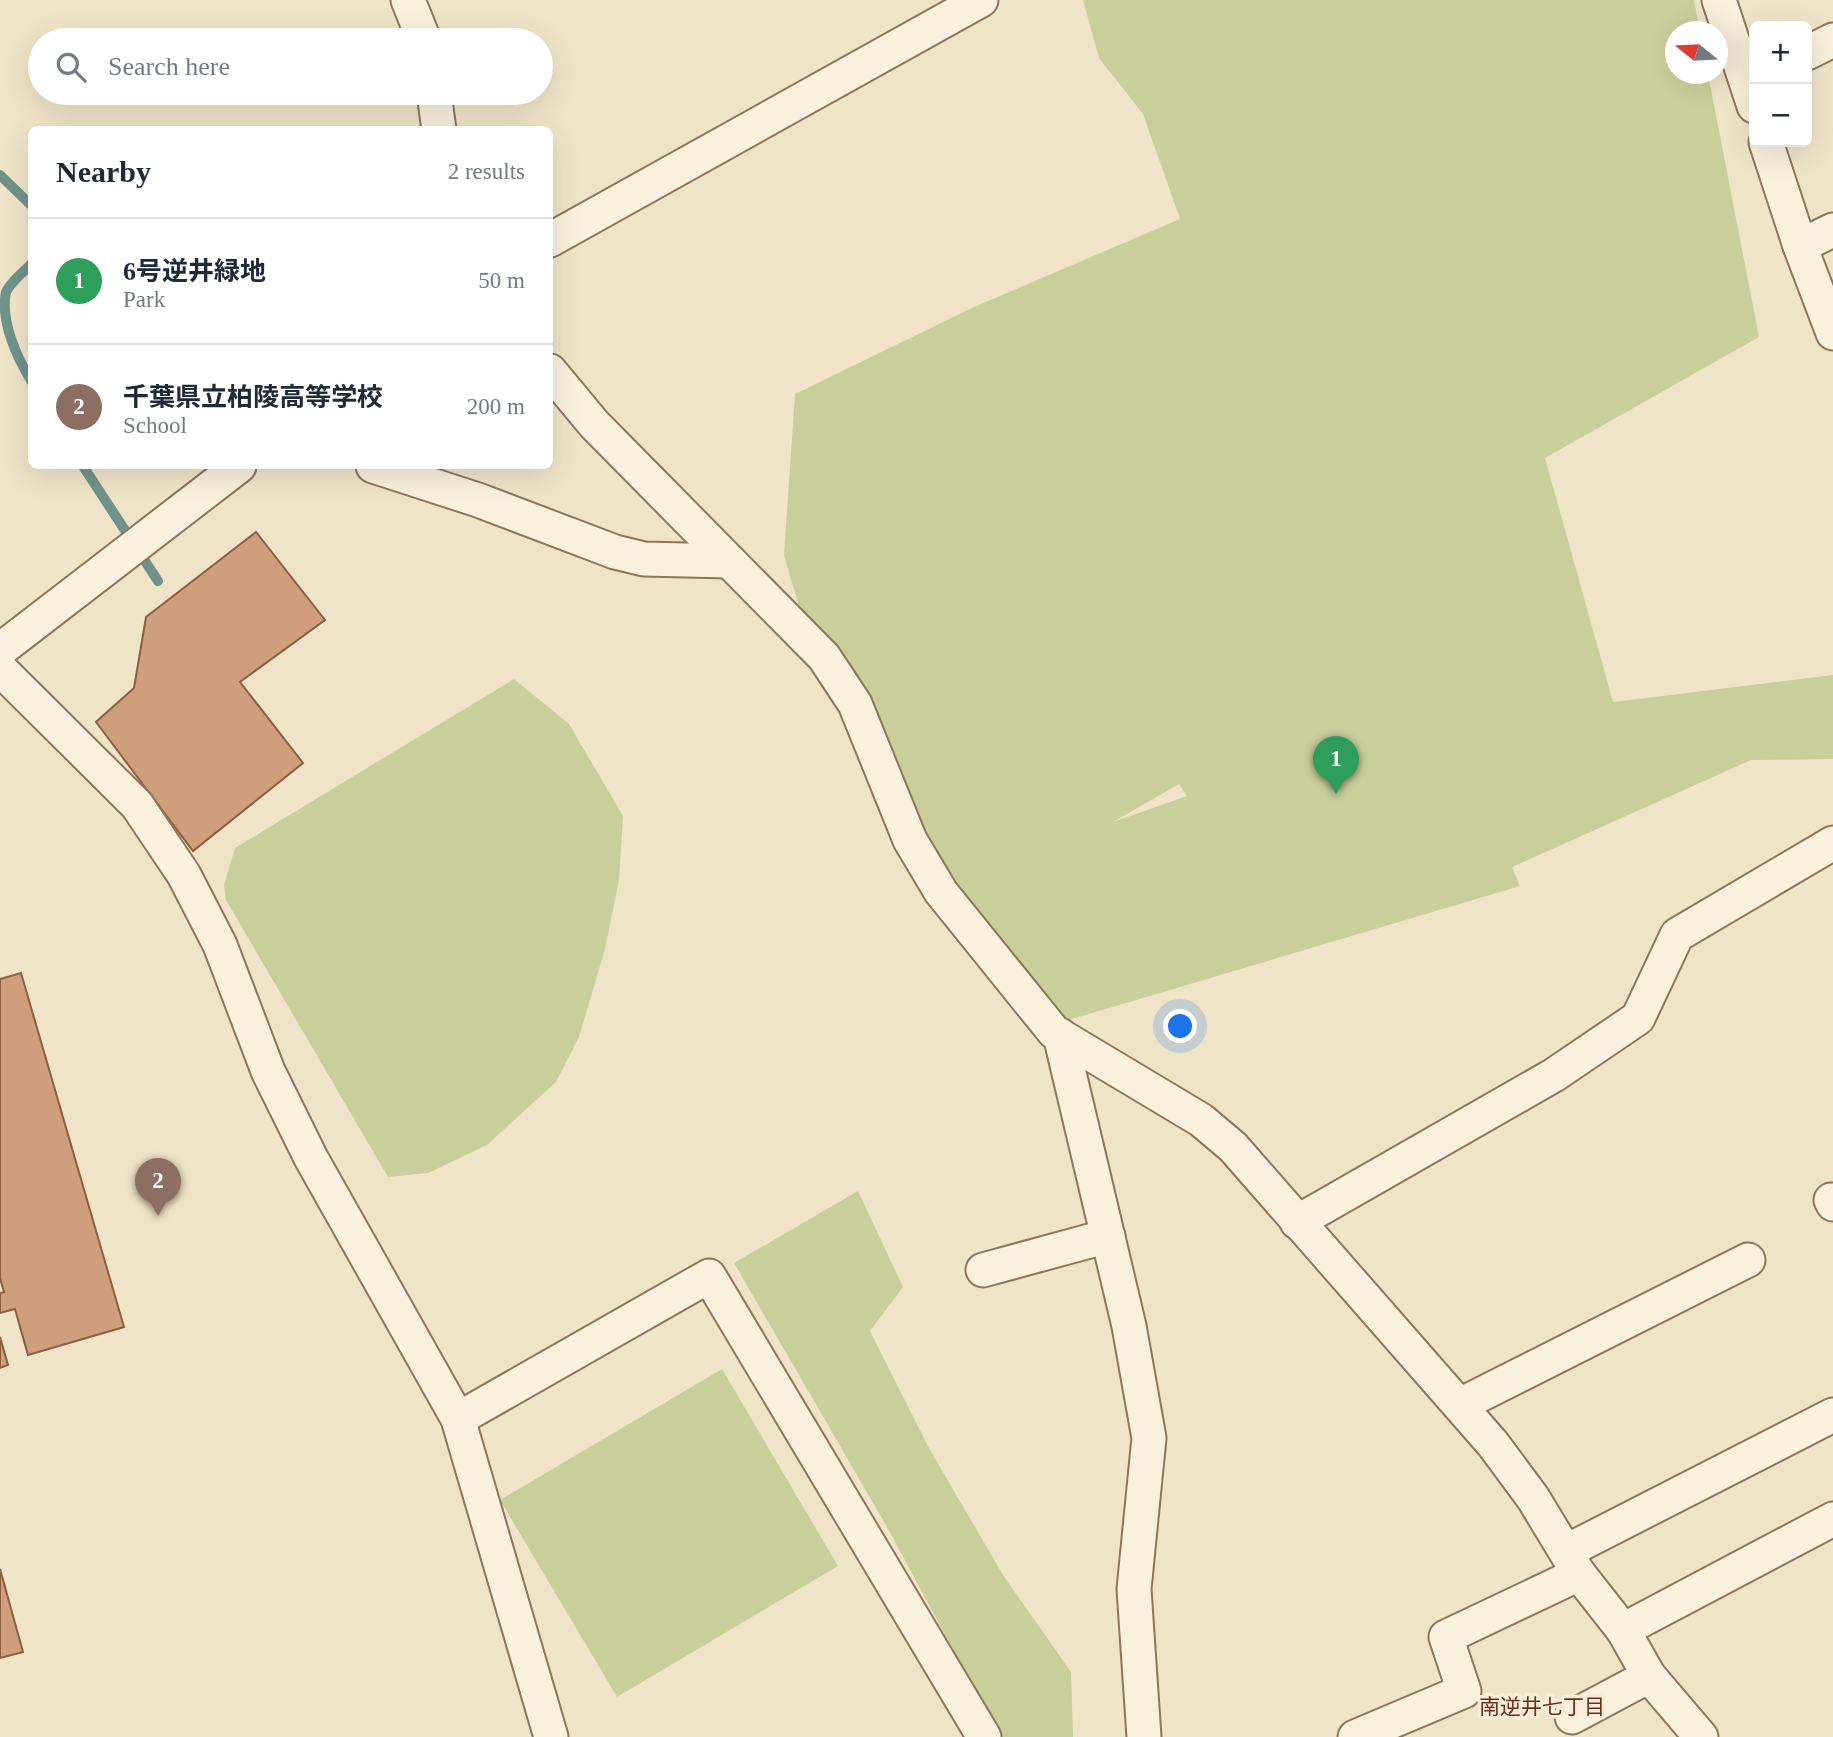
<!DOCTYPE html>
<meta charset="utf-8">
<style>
body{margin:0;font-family:"Times New Roman","Noto Sans JP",serif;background:#f6f6f7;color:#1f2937}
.controls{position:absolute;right:21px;top:21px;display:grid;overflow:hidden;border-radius:10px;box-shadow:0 7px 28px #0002}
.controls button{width:63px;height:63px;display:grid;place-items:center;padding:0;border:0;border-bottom:2px solid #e0e1e3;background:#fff;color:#1f2937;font:35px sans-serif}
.compass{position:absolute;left:1665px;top:21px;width:63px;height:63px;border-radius:50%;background:#fff;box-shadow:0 7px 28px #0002;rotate:288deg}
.you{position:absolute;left:1181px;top:1027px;width:24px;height:24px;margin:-18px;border:5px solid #fff;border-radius:50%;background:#1a73e8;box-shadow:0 0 0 10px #1a73e833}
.badge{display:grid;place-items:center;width:46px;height:46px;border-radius:50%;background:#0f766e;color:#fff;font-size:23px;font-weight:700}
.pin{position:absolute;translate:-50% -58px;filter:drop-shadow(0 2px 4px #0008)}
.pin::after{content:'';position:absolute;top:37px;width:24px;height:21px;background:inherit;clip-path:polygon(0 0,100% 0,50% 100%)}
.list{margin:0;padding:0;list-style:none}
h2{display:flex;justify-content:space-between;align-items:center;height:91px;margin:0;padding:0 28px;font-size:30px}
h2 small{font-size:23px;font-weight:400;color:#747a83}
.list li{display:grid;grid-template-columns:46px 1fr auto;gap:21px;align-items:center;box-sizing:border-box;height:126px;padding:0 28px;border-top:2px solid #e0e1e3}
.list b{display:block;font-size:26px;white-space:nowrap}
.list p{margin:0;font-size:23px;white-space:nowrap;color:#747a83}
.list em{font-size:23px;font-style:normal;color:#747a83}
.icon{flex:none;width:38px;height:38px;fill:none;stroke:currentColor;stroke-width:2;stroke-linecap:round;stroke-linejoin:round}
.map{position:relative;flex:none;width:1833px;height:1737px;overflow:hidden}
.search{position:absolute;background:#fff;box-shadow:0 7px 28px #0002;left:28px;top:28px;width:525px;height:77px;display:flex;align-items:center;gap:18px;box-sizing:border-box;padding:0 24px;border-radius:38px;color:#747a83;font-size:26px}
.panel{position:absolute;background:#fff;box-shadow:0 7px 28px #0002;left:28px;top:126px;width:525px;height:343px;border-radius:10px}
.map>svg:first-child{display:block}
.green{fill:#c9cf9b;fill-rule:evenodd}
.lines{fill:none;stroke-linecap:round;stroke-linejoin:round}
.stream{stroke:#6f938a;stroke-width:10}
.building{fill:#cf9f7d;stroke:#8d5f41;stroke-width:2}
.minor-casing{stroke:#8d765c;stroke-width:37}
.minor{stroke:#faf1dc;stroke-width:33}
.labels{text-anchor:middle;stroke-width:7;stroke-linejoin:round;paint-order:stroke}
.neighbourhood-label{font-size:21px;fill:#6b2e1e;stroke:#f7eed8}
</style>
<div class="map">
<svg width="1833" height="1737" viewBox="0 0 1833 1737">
<rect width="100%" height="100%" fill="#f0e4c8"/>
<g class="green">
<path d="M1083,0H1694L1700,31L1675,32V74H1708L1759,337L1545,458L1613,702L1833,675V759L1751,760L1512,867L1520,886L1062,1022L946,883L955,879L923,835L802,617L784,555L795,394L974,307L1180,219L1143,114L1099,58ZM1179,784L1187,796L1113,822Z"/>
<polygon points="514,679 569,724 623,816 619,880 605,949 579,1037 556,1082 487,1145 428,1173 388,1177 226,900 224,885 235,848"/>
<polygon points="858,1191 903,1287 870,1331 930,1450 1003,1575 1071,1672 1073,1737 1000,1737 887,1527 734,1263"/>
<polygon points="722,1369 838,1566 617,1697 500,1500"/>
</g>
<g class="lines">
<g class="stream">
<polyline points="0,175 32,206"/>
<path d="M32,263C24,272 11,281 6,292C0,321 17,358 32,382"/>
<polyline points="83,466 158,581"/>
</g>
</g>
<g class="building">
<polygon points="256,532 325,620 240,682 303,763 193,851 96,722 134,688 146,617"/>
<polygon points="21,973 124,1327 28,1355 15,1309 0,1313 0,1293 4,1292 0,1278 0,979"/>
<polygon points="0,1337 8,1365 0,1368"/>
<polygon points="0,1569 23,1652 0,1658"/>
</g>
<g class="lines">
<defs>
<g id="minor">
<polyline points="408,0 424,40"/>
<polyline points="1719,0 1754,106"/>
<polyline points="1807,53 1833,40"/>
<polyline points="434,93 439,130"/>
<polyline points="1766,142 1800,246 1833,333"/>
<polyline points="550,240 981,0"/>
<polyline points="1800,246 1833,230"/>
<polyline points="550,371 594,424 824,657 855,704 910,840 941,892 1054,1032 1201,1120 1233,1147 1493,1444 1533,1498 1579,1574 1623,1630 1649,1676 1701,1737"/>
<polyline points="373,466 478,500 615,552 644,559 729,561"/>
<polyline points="0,650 239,466"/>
<polyline points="0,669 137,805 184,875 220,945 268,1071 311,1158 458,1419 551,1737"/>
<polyline points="1060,1035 1129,1326 1149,1438 1134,1589 1144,1737"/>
<polyline points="1831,1200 1833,1204"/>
<polyline points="1297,1222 1554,1075 1638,1018 1677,935 1833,843"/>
<polyline points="983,1270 1108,1236"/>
<polyline points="1460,1405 1748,1260"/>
<polyline points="458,1419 709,1276 984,1737"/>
<polyline points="1567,1551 1833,1415"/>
<polyline points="1623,1630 1833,1519"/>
<polyline points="1572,1717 1649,1676"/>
<polyline points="1355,1737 1464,1691 1446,1637 1579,1574"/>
</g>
</defs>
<use href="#minor" class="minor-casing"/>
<use href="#minor" class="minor"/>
</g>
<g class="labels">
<g class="neighbourhood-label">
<text x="1542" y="1714">南逆井七丁目</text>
</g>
</g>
</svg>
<div class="controls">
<button>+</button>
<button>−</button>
</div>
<svg class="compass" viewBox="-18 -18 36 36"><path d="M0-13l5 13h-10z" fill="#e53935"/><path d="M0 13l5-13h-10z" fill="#747a83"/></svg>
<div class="you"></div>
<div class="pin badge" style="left:1336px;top:794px;background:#2e9e5b">1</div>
<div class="pin badge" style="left:158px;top:1216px;background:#8d6e63">2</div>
<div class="search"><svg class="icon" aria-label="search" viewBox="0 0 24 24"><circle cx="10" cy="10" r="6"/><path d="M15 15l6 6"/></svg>Search here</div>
<section class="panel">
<h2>Nearby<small>2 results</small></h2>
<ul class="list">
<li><span class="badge" style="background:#2e9e5b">1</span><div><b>6号逆井緑地</b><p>Park</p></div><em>50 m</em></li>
<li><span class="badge" style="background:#8d6e63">2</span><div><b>千葉県立柏陵高等学校</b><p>School</p></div><em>200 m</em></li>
</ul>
</section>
</div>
